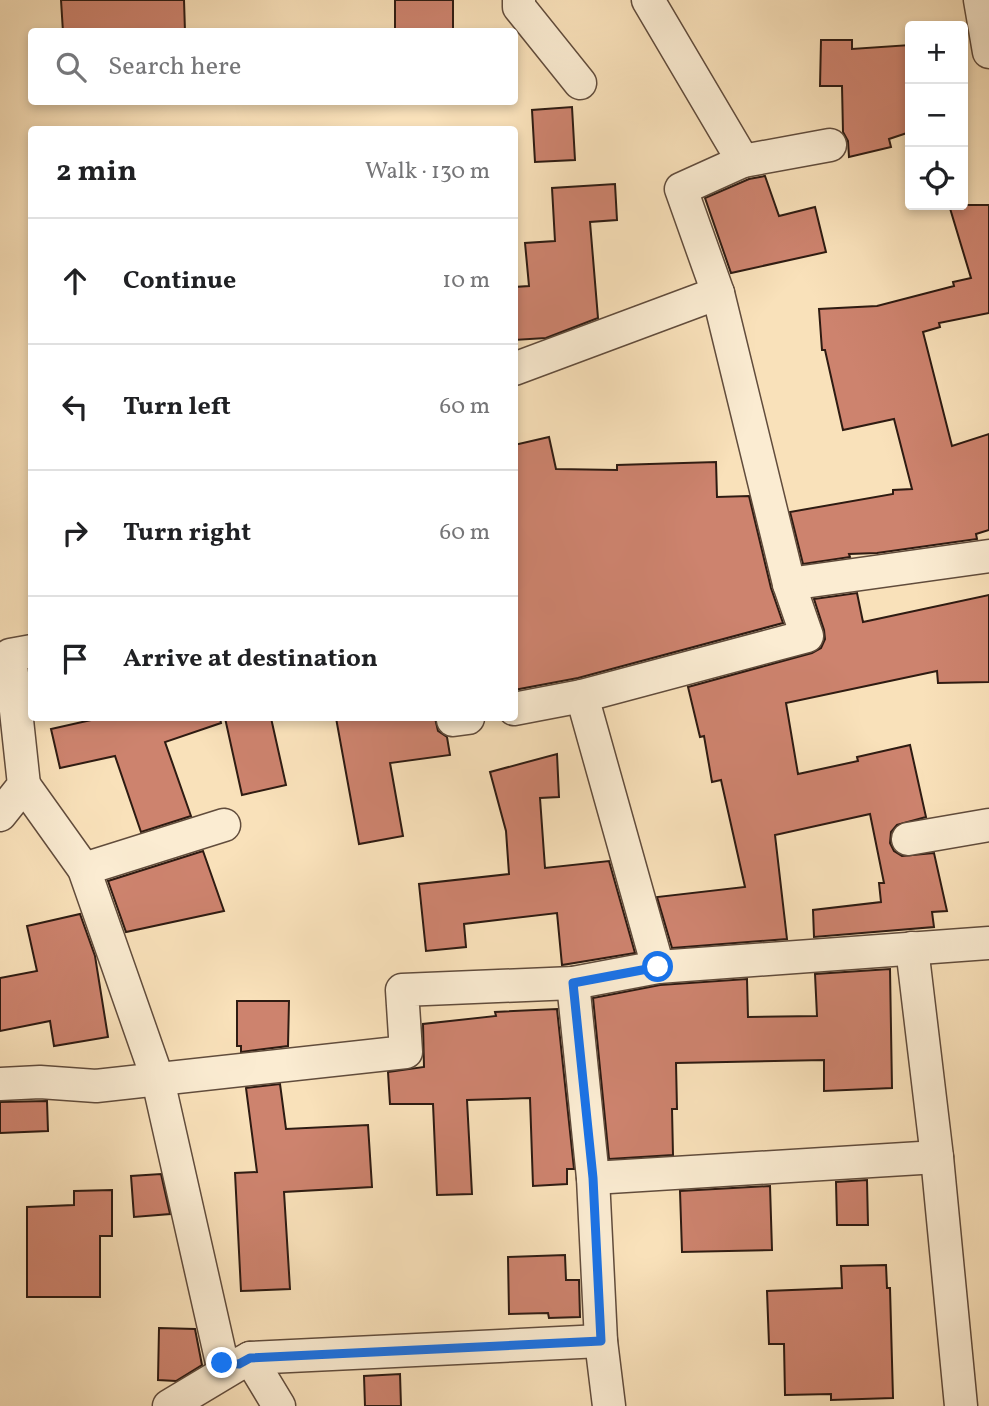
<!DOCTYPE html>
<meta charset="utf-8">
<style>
body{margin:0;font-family:Vollkorn,serif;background:#f2f2f2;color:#202124}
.controls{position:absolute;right:21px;top:21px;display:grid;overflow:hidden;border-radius:7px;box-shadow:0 4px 10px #0003}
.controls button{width:63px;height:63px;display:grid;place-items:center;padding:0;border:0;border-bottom:2px solid #e0e0e0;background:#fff;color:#202124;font:35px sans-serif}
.stop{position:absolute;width:21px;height:21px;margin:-16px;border:5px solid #1a73e8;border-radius:50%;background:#fff}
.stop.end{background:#1a73e8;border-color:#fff;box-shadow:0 2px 7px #0008}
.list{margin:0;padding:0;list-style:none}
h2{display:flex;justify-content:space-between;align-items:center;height:91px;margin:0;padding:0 28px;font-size:30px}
h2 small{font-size:23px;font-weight:400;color:#757577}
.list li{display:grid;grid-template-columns:46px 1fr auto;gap:21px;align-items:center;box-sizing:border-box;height:126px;padding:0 28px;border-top:2px solid #e0e0e0}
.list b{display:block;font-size:26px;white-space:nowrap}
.list em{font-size:23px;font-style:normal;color:#757577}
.icon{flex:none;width:38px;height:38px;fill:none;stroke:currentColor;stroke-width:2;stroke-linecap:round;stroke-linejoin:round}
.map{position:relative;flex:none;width:989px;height:1406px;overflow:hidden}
.search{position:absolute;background:#fff;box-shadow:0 4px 10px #0003;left:28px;top:28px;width:490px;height:77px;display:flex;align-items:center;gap:18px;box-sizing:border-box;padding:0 24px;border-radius:7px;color:#757577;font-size:26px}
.panel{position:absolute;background:#fff;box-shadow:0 4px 10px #0003;left:28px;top:126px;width:490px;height:595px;border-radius:7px}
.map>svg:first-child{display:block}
.building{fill:#cd836e;stroke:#2e1b12;stroke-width:2}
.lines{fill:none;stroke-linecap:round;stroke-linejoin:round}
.minor-casing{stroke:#614c3c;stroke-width:35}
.minor{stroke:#fbecd2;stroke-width:32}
.route{stroke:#1a73e8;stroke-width:9}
</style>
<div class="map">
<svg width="989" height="1406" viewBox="0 0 989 1406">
<rect width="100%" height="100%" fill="#f9e1ba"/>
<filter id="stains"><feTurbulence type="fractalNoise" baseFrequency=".00286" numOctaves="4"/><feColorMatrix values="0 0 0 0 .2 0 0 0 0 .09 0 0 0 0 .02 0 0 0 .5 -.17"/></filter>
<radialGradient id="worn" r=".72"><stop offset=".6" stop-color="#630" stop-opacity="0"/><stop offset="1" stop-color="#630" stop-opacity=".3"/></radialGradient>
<g class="building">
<polygon points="61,0 184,0 185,32 63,32"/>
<rect x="395" y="0" width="58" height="32"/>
<polygon points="821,40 852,40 852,49 910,45 910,132 889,139 891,147 849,157 848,141 843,132 842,86 820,86"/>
<polygon points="572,107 575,160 535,162 532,110"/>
<polygon points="765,176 779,216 815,207 826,252 731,273 705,198 749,179"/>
<polygon points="615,184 617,220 590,222 598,318 546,338 514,340 514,287 529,286 525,243 555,241 552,188"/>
<polygon points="949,205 989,205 989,313 939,323 940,327 923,332 952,446 989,434 989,530 976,534 977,539 877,553 849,554 850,557 803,564 790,512 893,494 893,490 912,489 894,419 843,430 825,350 822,350 819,309 877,306 954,286 953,282 971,278"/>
<polygon points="549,437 556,469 617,470 617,465 716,462 717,497 749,496 771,588 783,623 578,678 514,690 514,445"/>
<polygon points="857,593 863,622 989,595 989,682 938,683 937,671 786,703 798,774 858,761 857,757 910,745 926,817 897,825 891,832 890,843 894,851 902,856 934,853 947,911 932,912 934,927 814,937 813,910 881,902 879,883 884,883 870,814 775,835 787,939 672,948 657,897 745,887 721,780 712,782 704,736 700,737 688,687 812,653 821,648 825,639 824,630 814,599"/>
<polygon points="100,718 220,718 221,723 165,742 191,816 141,832 115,756 60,768 51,729"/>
<polygon points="225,718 271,718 286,785 242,795"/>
<polygon points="336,718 435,718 438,731 447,737 450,755 390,763 403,836 359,844"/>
<polygon points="557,754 559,797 540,798 545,868 609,861 635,953 562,965 557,913 464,924 466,947 426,951 419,884 509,874 506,831 490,772"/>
<polygon points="203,851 224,911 126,932 108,881"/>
<polygon points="80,914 95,956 108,1037 54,1046 50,1021 0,1031 0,978 37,971 27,926"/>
<polygon points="890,969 892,1088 824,1091 824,1060 676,1063 677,1109 672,1109 673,1155 609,1159 593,998 660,985 747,979 748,1017 817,1016 815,974"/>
<polygon points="237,1001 289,1001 288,1046 241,1052 241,1046 237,1046"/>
<polygon points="557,1009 574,1169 567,1169 567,1184 533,1186 530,1098 467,1100 472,1194 437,1195 433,1104 390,1104 388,1072 424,1067 423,1024 496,1016 495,1012"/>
<polygon points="280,1084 286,1129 368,1125 372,1187 284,1192 290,1289 241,1291 235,1173 257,1172 246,1088"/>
<polygon points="47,1101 48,1131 0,1133 0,1102"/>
<polygon points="161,1174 170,1214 134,1217 131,1176"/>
<polygon points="867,1180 868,1225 837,1225 836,1182"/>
<polygon points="770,1186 772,1250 682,1252 680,1191"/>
<polygon points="112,1190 112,1236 100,1236 100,1297 27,1297 27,1207 74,1205 74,1191"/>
<polygon points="565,1255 566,1280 579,1280 580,1317 549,1318 548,1313 509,1314 508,1257"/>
<polygon points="886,1265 887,1288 890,1288 893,1398 831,1400 831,1394 785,1395 784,1344 769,1344 767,1291 842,1288 841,1266"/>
<polygon points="159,1328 195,1329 202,1365 176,1381 158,1380"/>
<polygon points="400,1374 401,1406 365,1406 364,1376"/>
</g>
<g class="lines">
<defs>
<g id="minor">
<polyline points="519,0 519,7 580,83"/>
<polyline points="980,0 989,52"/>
<polyline points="743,161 830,145"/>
<polyline points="514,369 718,293 681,189 743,161 648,0"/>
<polyline points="789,584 989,556"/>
<polyline points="582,696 658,967"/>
<polyline points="514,709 582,696 807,636 789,584 718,293"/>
<polyline points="453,720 468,718"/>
<polyline points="24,785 84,869 158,1080 222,1363 239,1364 250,1358 279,1406"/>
<polyline points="0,815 24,785 10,655 32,651"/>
<polyline points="908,839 989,825"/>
<polyline points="84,869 224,825"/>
<polyline points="912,948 937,1157 961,1406"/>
<polyline points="573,983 593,1178 601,1341 609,1406"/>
<polyline points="0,1084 40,1082 96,1086 406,1052 402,990 573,983 658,967 989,943"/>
<polyline points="593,1178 937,1157"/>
<polyline points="250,1358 601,1341"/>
<polyline points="169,1406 239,1364"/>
</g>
</defs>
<use href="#minor" class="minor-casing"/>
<use href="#minor" class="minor"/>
</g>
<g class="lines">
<polyline class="route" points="222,1363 239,1364 250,1358 601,1341 593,1178 573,983 658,967"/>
</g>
<rect width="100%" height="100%" filter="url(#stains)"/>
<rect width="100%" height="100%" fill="url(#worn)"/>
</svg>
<div class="controls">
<button>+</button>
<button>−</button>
<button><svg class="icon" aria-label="locate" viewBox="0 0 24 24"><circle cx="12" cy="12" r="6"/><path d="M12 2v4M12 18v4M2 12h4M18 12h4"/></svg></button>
</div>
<div class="stop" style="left:658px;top:967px"></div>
<div class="stop end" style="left:222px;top:1363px"></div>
<div class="search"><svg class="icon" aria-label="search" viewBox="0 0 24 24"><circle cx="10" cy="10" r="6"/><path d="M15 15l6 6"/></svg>Search here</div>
<section class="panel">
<h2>2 min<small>Walk · 130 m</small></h2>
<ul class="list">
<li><svg class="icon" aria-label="ahead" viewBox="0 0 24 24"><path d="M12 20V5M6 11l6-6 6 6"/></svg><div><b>Continue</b></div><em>10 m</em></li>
<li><svg class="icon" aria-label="left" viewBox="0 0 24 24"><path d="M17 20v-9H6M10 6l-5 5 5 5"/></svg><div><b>Turn left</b></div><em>60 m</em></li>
<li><svg class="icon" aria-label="right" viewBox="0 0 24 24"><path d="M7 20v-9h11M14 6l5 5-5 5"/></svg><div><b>Turn right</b></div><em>60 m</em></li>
<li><svg class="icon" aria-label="arrive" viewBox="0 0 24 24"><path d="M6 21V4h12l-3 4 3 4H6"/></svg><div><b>Arrive at destination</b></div></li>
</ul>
</section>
</div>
